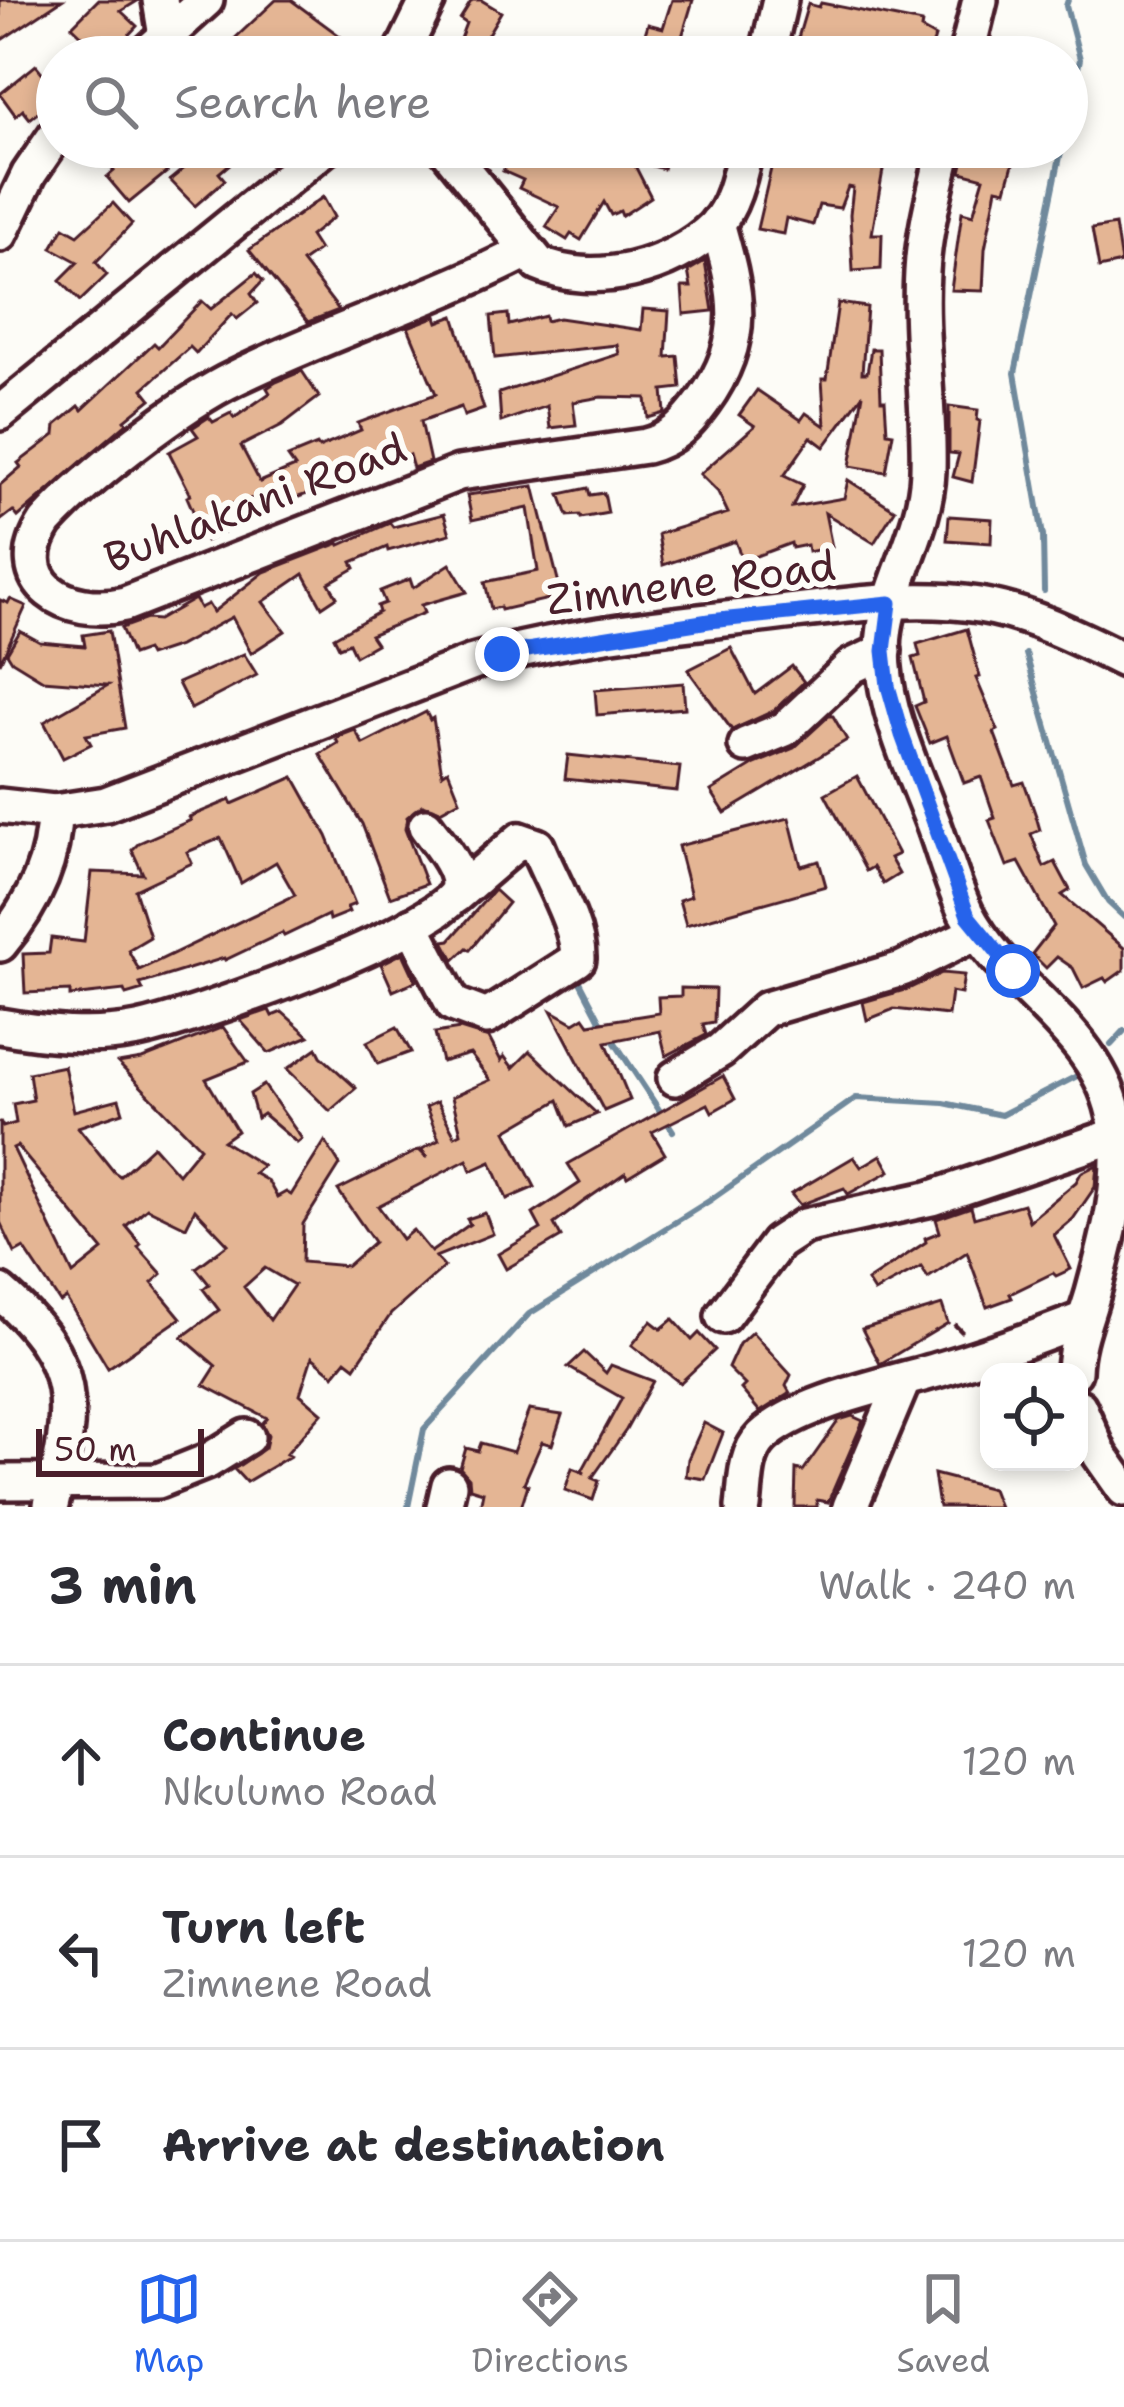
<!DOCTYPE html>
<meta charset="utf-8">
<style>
body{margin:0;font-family:"Shantell Sans",sans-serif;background:#f7f7f7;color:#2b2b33}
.controls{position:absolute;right:36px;bottom:36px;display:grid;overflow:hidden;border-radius:24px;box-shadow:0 6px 18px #0003}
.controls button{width:108px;height:108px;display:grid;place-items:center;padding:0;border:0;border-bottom:3px solid #e1e1e2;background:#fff;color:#2b2b33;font:60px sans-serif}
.scale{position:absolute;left:36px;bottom:30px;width:168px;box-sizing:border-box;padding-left:12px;border:6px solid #4a1f2b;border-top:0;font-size:33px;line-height:42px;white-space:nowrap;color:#4a1f2b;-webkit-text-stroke:9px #fdfcf7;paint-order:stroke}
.stop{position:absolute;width:36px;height:36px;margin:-27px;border:9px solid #2563eb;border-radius:50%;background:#fff}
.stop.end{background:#2563eb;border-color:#fff;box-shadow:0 3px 12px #0008}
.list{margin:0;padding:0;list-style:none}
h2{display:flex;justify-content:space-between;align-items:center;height:156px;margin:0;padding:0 48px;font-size:51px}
h2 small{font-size:39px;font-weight:400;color:#7c7c81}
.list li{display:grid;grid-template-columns:78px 1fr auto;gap:36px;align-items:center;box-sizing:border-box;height:192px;padding:0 48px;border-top:3px solid #e1e1e2}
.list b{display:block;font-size:45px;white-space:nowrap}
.list p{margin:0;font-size:39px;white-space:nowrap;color:#7c7c81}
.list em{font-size:39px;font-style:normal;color:#7c7c81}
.icon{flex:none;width:66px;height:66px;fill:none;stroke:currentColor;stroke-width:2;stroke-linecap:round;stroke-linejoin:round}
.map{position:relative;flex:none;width:1124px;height:1507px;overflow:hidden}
.search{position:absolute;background:#fff;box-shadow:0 6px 18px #0003;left:36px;right:36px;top:36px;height:132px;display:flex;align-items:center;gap:30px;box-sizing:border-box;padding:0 42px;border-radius:66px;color:#7c7c81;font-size:45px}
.sheet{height:732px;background:#fff}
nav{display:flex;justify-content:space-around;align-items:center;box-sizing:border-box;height:168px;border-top:3px solid #e1e1e2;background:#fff;font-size:33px;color:#7c7c81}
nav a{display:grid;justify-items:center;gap:6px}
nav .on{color:#2563eb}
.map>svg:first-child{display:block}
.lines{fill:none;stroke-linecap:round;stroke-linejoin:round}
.stream{stroke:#6f899c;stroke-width:6}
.building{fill:#e4b594;stroke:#4a1f2b;stroke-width:3;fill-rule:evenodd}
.minor-casing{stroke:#4a1f2b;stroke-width:42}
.path{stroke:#4a1f2b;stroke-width:4.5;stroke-dasharray:12 9;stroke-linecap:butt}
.minor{stroke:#fdfcf7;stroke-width:33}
.route{stroke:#2563eb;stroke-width:15}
.labels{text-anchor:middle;stroke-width:12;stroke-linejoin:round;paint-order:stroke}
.street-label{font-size:42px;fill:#4a1f2b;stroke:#fdfcf7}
</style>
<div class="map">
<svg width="1124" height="1507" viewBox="0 0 1124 1507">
<rect width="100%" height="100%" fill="#fdfcf7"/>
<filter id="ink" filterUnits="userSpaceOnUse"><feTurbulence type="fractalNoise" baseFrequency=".00833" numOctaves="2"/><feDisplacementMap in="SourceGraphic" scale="24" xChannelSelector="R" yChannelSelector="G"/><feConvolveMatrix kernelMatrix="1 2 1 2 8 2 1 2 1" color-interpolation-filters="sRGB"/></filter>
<g filter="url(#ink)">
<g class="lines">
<g class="stream">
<polyline points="1067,121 1080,59 1066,6 1068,0"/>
<polyline points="1044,591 1043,536 1015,373 1062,147"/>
<polyline points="1026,654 1086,865 1108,902 1124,917"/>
<polyline points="577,976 600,1020 673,1131"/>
<polyline points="1111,1045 1124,1031"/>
<polyline points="408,1507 424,1429 529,1314 709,1201 856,1098 944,1103 1001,1115 1077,1076"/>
</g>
</g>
<g class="building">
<polygon points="0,0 62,0 0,41"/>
<polygon points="98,0 139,0 121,11 137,26 118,46 109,37 95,48 72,26"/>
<polygon points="276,0 291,0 340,36 324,57 215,57"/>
<polygon points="472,0 481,0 501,12 482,44 511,57 453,57 466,23 460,19"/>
<polygon points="672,0 693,0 676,57 638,57 648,24 663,28"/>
<polygon points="821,3 922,23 921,29 935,37 929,57 843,57 822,51 824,46 798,38 808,4 819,7"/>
<polygon points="36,65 56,90 46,98 50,103 30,119 23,110 16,116 0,94"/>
<polygon points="93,147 148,147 167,172 129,203 107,177 114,171"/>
<polygon points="210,147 250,147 219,173 225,180 195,206 170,180"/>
<polygon points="514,147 669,147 663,169 632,160 651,197 622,216 620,211 611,215 604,202 581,240 571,234 567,240 546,227 559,207 519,188 523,180 503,171"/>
<polygon points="776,147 900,147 894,167 884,164 872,234 882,234 881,269 853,271 850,214 853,188 848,187 840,208 819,205 813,225 786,218 783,234 757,229"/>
<polygon points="978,147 1005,147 1001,160 1013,164 1006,190 997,188 985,249 983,291 951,290 962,212 973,215 984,178 961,172 966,150 976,152"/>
<polygon points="323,197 334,217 310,236 319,250 302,262 339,310 308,322 249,250"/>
<polygon points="113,203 132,224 96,262 107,275 80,301 60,280 78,262 52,248 64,227 78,235"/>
<polygon points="1115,225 1121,263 1099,268 1092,229"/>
<polygon points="705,261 713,311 684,314 682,287 691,287 688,271"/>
<polygon points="256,273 263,281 251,294 257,303 237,319 232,314 196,353 190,347 143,389 151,399 125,420 127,423 18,517 13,511 0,521 0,485 21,467 18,463 55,435 56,425 79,406 82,410 154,343 158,347 202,301 211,309"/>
<polygon points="838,303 867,307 862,373 867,373 871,349 879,349 881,400 885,400 887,432 893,433 886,472 850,466 863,394 824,447 811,437 784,476 803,485 792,507 844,498 848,480 895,510 874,543 825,513 832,547 808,552 807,545 792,548 791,543 743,561 735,541 663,565 658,534 728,513 718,492 700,474 755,426 739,415 757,390 801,420 806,413 825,426 822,379 827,379"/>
<polygon points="643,309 669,311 666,357 678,356 681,388 663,390 665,413 648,418 646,398 601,397 573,402 576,425 550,428 547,406 501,422 499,393 619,354 617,345 495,358 491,316 508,314 509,325 545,316 546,321 559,318 641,330"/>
<polygon points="436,316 438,322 454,316 484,409 464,416 461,407 421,421 430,462 413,468 409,455 405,457 403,452 373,466 371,461 334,475 338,483 268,508 263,495 219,508 229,529 206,541 187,497 191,495 169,452 198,436 192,428 209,417 213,422 231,413 234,418 270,393 267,388 276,382 302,371 319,397 282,425 241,446 260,482 295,467 288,457 317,445 319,448 361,430 358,423 436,394 408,327"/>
<polygon points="949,406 978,410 977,420 980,421 972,482 953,477 959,454 949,453"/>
<polygon points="534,486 562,596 501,610 500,607 491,609 485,582 538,571 528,508 472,520 467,495"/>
<polygon points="588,488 590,495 604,493 608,513 581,518 580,515 568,516 560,494"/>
<polygon points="444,514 450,534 388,551 387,547 352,562 355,568 329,583 337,597 322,607 304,574 263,602 285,631 251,653 232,617 179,646 149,656 146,650 132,655 121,628 146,619 158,620 195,599 200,608 208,604 213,612 264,572 339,543 340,545 390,523 393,527"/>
<polygon points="949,516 992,519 991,543 947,540"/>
<polygon points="450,564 467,592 421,605 424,613 370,635 376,644 355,656 349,643 339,647 334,637 379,612 377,606 385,603 380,591 410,579 413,588"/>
<polygon points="10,599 26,606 0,663 0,600 8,603"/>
<polygon points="967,629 980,677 976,678 998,730 994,732 1014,785 1024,782 1036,816 1040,830 1031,834 1044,867 1055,862 1070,890 1062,895 1124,948 1124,970 1107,982 1104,978 1083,988 1073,968 1057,957 1046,968 1032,954 1054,926 1019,862 1007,866 989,820 995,818 981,777 964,783 947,736 930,743 915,706 924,702 913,658 920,656 917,644"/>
<polygon points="20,631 40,642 85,646 83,635 109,631 125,728 86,735 91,744 63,758 44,722 108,685 43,680 12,661 7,653"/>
<polygon points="731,648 755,694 792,666 804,682 773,711 732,730 688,670"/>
<polygon points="244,654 257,675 191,709 178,683"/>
<polygon points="683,683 685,708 597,715 595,690"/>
<polygon points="426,712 430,720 433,718 442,774 448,770 460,800 440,811 423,805 407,817 405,829 426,884 390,897 362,824 320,754 338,743 336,739 342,735 355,730 363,744"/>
<polygon points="829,716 833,716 847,740 725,813 711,791 755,764 794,748"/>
<polygon points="568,755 680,767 677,791 565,779"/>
<polygon points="857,776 898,854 890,858 899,874 883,884 873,867 866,871 825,794"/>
<path d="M294,777L327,836L355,904L347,907L349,912L329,920L328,915L284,936L282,933L225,960L224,958L140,984L143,990L126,995L124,990L70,996V991L25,993L23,954L49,953L51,938L84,942L92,872L143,874L132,850L139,843L191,820L189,817L230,800L232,804ZM221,838L241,883L276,862L295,895L139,970L128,950L150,937L135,890L192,863L187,852Z"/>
<polygon points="789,818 801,866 819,861 826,886 686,925 679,900 691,896 678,846"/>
<polygon points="494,890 508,903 470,950 467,948 454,960 444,941 450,940"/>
<polygon points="403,953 416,981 393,991 381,964"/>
<polygon points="942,973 964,975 961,994 951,992 948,1015 894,1009 867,1020 863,1002 908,989"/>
<polygon points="681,988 715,989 714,1022 703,1024 706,1035 666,1056 660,1031 606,1042 630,1100 604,1111 551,1010 574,1023 584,1017 589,1024 659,1013 658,997 681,996"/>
<polygon points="269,1010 272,1016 282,1012 309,1036 269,1053 240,1020"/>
<path d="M223,1027L248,1062L206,1079L237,1131L223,1141L263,1166L254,1173L268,1181L277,1197L286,1192L291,1195L325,1141L340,1165L303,1224L302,1262L347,1266L374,1242L338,1190L419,1150L427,1158L422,1149L439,1140L426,1107L437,1102L455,1136L461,1133L452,1097L490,1080L470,1054L442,1062L435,1033L460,1029L489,1038L501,1061L504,1056L513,1068L530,1051L597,1114L569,1126L559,1100L506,1131L535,1187L507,1199L491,1162L471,1171L467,1160L378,1206L402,1239L413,1230L431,1252L470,1224L467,1219L485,1213L493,1234L435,1257L444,1267L391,1314L355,1367L346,1360L334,1375L312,1357L300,1394L322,1413L286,1454L290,1456L246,1482L234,1469L265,1448L268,1435L262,1424L267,1418L204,1385L216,1366L182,1337L219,1310L203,1289L209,1284L196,1268L228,1244L195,1209L186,1227L147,1208L126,1226L141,1244L138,1247L162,1274L152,1283L181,1318L108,1368L66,1298L60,1302L24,1248L15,1253L0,1222V1121L3,1127L16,1123L13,1104L33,1100L29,1073L64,1066L74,1111L119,1099L123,1112L78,1127L114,1172L120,1176L153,1146L178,1174L200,1147L118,1063L142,1059ZM17,1146L103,1250L73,1274L13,1148ZM265,1268L294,1285L270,1320L244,1287Z"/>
<polygon points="397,1027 411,1052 378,1064 367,1042"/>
<polygon points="317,1048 321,1056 356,1088 330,1111 287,1069"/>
<polygon points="723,1076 735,1099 712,1112 708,1104 652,1132 665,1154 627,1177 625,1173 583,1202 554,1224 561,1237 506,1269 498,1254 541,1229 533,1214 580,1183 568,1164"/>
<polygon points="264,1085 302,1139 297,1143 263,1114 257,1118 250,1094"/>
<polygon points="881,1155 890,1171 848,1194 844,1188 800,1205 791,1194 854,1157 861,1167"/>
<polygon points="1097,1165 1095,1187 1073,1219 1054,1235 1071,1269 1056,1276 1053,1273 1010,1294 1012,1298 987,1307 967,1252 928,1278 921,1267 874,1292 867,1281 926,1242 925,1238 940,1232 936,1219 971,1207 974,1218 1023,1204 1029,1221 1076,1182 1081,1173"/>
<polygon points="942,1305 948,1323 880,1364 862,1329"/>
<polygon points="673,1319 692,1340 699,1333 715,1350 680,1383 632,1345 651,1321 661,1329"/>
<polygon points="752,1332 791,1375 786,1386 790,1393 760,1412 741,1389 745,1385 728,1368 739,1344"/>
<polygon points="584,1352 606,1373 611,1365 653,1381 626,1430 592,1478 599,1481 593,1500 565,1490 572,1468 585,1473 582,1471 622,1398 568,1367"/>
<polygon points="529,1410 562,1415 552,1445 542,1442 524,1483 528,1485 521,1507 480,1507 483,1492 470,1488 469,1478 460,1468 466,1448 478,1451 481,1443 513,1452"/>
<polygon points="852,1416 863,1421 828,1502 817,1500 817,1507 795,1507 796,1469 803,1471 839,1420"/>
<polygon points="704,1423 723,1433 705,1479 686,1476 688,1459"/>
<polygon points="934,1474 992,1489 999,1507 939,1507"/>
</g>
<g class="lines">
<defs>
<g id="minor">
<polyline points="160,0 166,36"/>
<polyline points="143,57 206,0"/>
<polyline points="400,57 428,0"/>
<polyline points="767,57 780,0"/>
<polyline points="966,57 980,0"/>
<path d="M445,147L539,264C593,288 672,269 715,226C734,206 740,173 746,147"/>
<path d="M945,147C936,188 924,230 922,272C918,338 930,404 928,471C926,527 894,574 885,627C874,693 913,768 935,828C945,856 953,886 966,913C1006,991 1102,1031 1116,1124C1124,1182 1108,1238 1093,1293C1085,1320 1075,1343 1074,1372"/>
<polyline points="0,234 29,174 57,133"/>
<path d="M525,252C431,300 331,331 237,377C182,403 87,477 46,522C6,583 68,618 125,604L459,473L646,446C673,439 687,424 703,402C749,338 737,293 717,223"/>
<polyline points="0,413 326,147"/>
<polyline points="746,745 785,729 852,666 884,651"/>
<path d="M0,806L54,812L106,804L473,662C566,635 665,626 761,615C833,607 908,594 979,605C1030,613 1078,638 1124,660"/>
<path d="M412,925L453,1004L487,1017L578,959C579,926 550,879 537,846L520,840L455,896"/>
<path d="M0,944C31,907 54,862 54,812"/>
<path d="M0,1026C45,1034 92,1039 138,1030C186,1021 444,930 457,890C463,869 437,842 426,826"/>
<polyline points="675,1078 721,1050 766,1009 902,969 977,932"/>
<path d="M0,1292C81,1362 75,1406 51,1505"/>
<polyline points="723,1316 778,1243 804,1226 932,1198 1117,1135"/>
<polyline points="1079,1407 1100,1455 1124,1489"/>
<polyline points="0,1482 158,1481 208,1461 247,1437"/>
<polyline points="444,1507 449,1485"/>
<path d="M743,1507C746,1484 744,1455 762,1437C797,1402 895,1383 944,1368C991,1354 1038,1337 1084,1319"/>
<polyline points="850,1507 903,1381"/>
</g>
</defs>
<use href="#minor" class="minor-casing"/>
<polyline class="path" points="954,1324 963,1333"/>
<use href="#minor" class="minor"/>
</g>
</g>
<g class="lines" filter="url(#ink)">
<polyline class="route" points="502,654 709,621 890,603 884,651 888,686 902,735 968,916 1013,971"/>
</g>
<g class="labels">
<g class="street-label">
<text transform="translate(255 502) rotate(-21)" y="15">Buhlakani Road</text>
<text transform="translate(691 582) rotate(-7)" y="15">Zimnene Road</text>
</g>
</g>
</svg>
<div class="controls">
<button><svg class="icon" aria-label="locate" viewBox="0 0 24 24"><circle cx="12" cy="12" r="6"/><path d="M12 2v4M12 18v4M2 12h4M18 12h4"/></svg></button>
</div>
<div class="scale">50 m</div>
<div class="stop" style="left:1013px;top:971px"></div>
<div class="stop end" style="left:502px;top:654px"></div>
<div class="search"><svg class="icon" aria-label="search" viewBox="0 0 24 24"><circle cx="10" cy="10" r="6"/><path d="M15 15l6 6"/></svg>Search here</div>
</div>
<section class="sheet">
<h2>3 min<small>Walk · 240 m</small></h2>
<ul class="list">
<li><svg class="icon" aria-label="ahead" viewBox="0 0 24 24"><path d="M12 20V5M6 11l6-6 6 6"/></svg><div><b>Continue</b><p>Nkulumo Road</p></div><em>120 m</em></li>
<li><svg class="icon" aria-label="left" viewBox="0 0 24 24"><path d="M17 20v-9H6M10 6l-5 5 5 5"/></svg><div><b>Turn left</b><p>Zimnene Road</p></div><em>120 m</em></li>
<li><svg class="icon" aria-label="arrive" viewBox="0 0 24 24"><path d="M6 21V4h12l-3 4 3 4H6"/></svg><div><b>Arrive at destination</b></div></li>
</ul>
</section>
<nav>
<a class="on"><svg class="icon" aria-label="map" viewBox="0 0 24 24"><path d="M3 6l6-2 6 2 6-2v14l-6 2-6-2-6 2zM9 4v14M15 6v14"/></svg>Map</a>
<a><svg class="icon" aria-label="directions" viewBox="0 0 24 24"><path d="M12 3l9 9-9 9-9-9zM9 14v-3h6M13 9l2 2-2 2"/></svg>Directions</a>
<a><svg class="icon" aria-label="saved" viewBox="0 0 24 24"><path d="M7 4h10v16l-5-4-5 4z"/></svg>Saved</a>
</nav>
